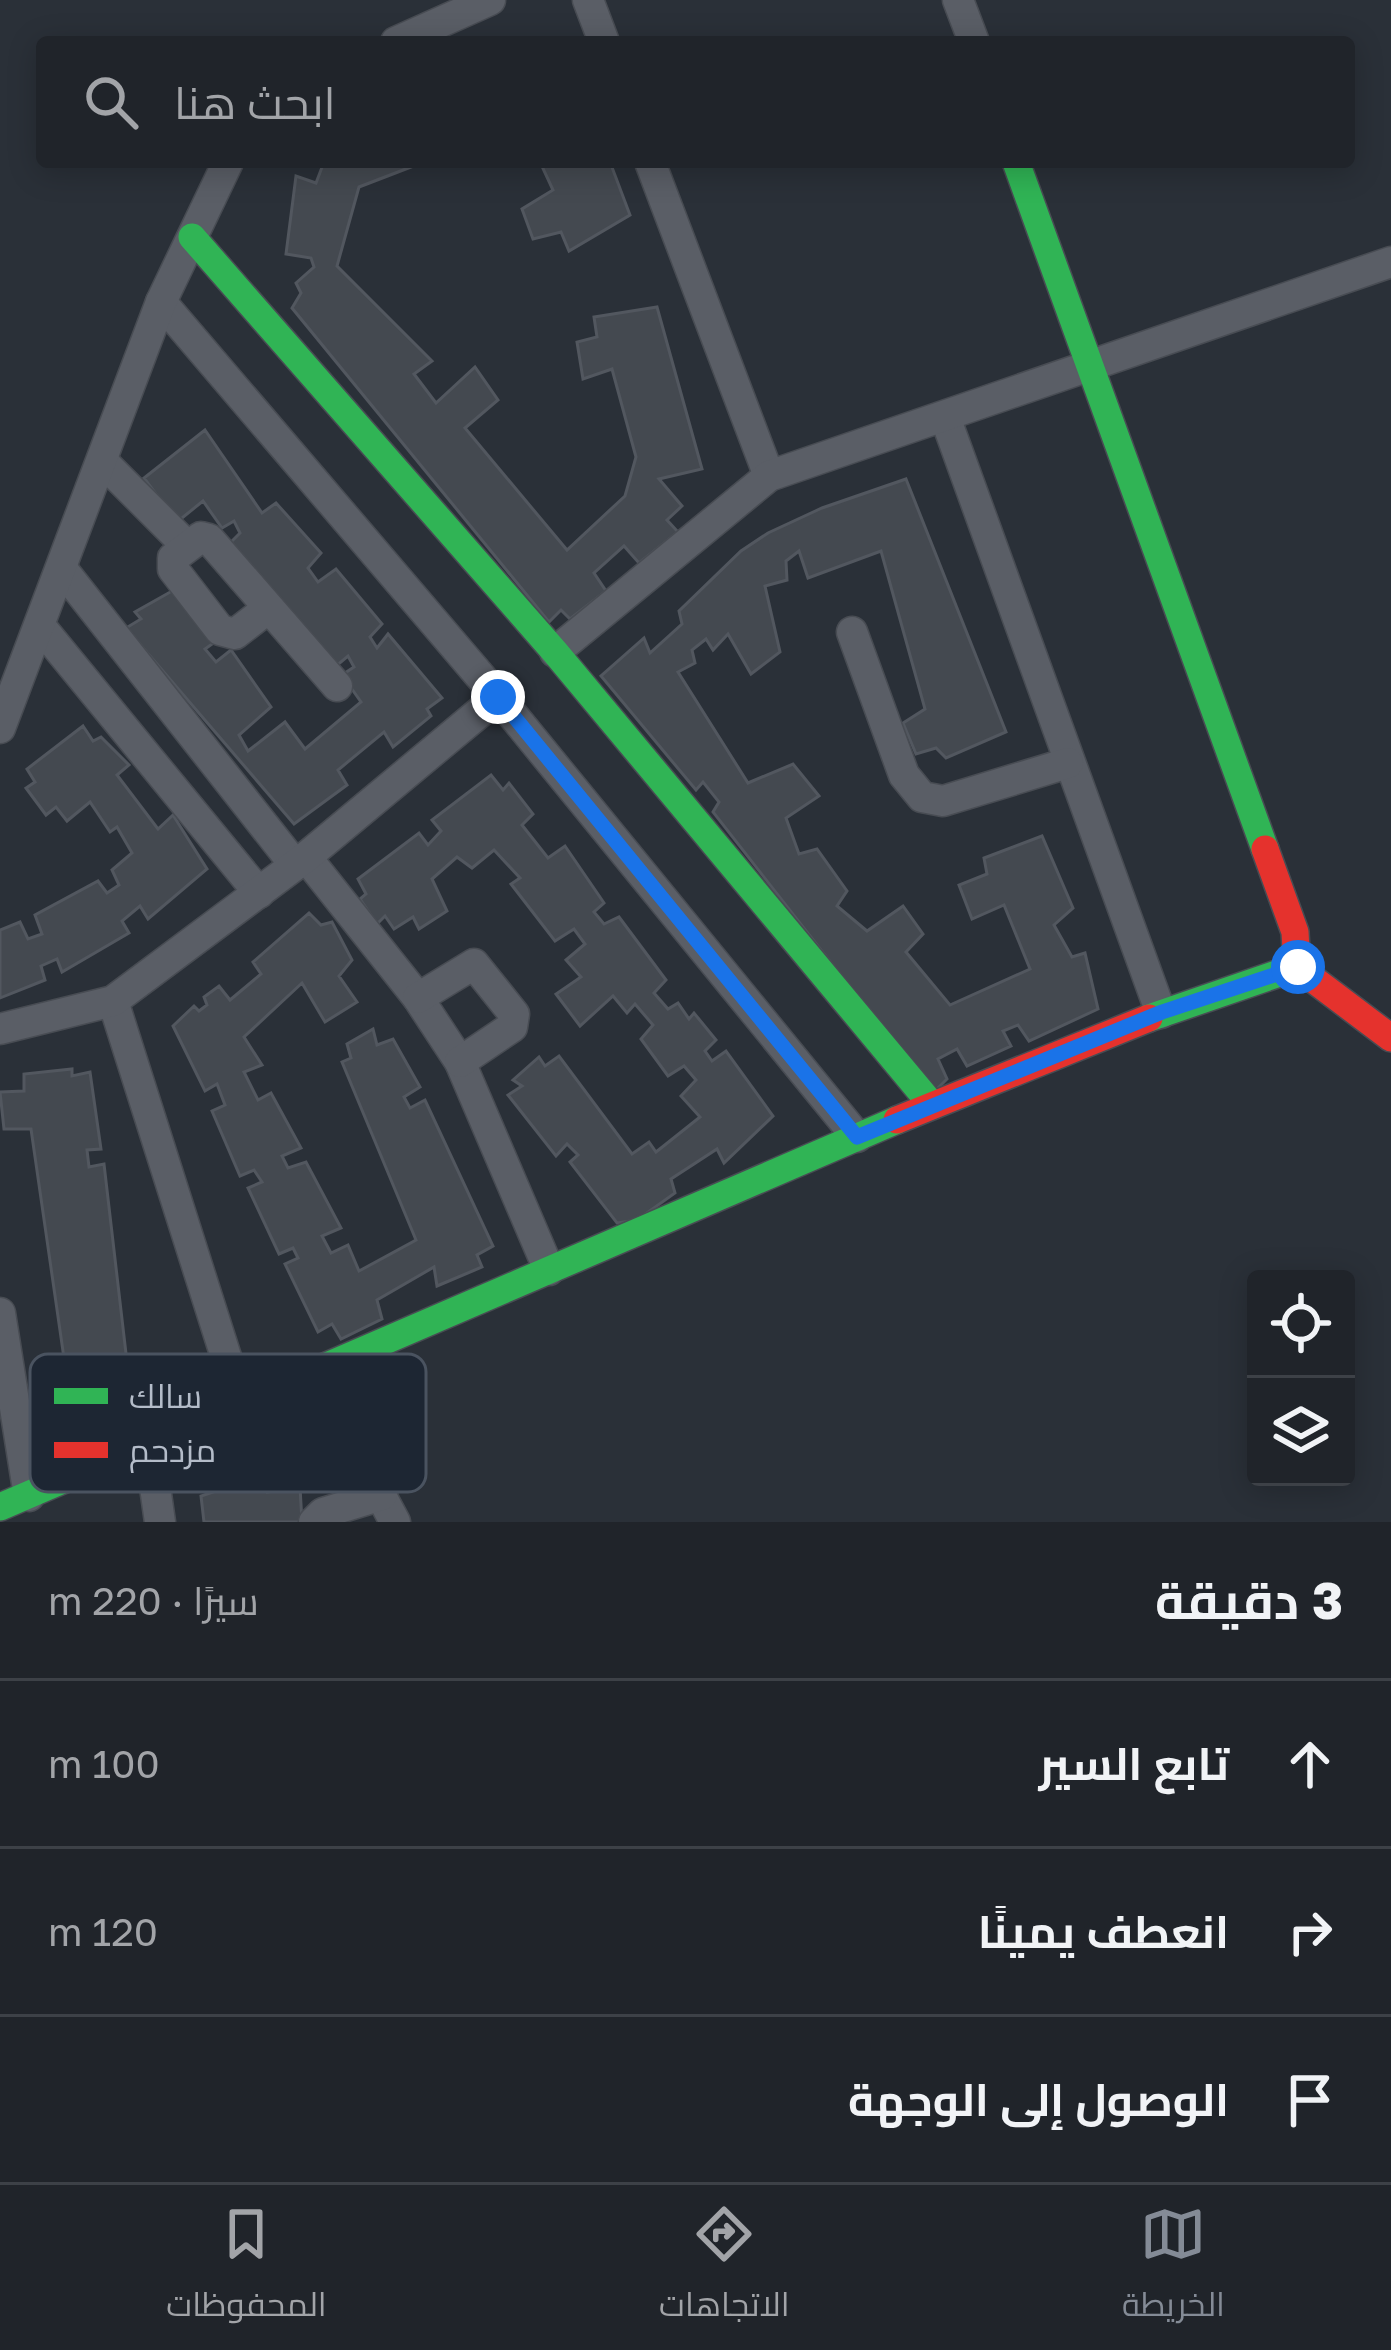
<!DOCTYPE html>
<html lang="ar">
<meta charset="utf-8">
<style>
body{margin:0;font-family:"Golos Text",Cairo,sans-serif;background:#282c32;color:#f1f3f6;direction:rtl}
.controls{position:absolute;right:36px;bottom:36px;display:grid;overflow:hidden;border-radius:12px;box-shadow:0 6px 30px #0003}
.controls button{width:108px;height:108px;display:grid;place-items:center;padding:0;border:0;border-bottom:3px solid #3d4147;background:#20242a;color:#f1f3f6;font:60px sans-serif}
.stop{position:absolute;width:36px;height:36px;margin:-27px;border:9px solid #1a73e8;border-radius:50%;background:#fff}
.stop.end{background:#1a73e8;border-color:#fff;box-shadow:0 3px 12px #0008}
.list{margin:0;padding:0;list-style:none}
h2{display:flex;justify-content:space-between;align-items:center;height:156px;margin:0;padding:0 48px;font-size:51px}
h2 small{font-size:39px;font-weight:400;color:#a2a4a8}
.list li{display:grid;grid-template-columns:78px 1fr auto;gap:36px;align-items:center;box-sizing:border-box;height:168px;padding:0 48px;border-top:3px solid #3d4147}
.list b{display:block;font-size:45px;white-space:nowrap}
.list em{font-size:39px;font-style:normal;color:#a2a4a8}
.icon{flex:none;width:66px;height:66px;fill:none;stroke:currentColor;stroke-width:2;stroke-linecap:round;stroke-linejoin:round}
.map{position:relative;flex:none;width:1391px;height:1522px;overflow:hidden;direction:ltr}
.search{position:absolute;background:#20242a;box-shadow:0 6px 30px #0003;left:36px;right:36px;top:36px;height:132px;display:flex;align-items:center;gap:30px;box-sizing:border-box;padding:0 42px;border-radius:12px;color:#a2a4a8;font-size:45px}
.sheet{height:660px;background:#20242a}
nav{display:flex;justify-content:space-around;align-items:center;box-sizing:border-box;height:168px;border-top:3px solid #3d4147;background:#20242a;font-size:33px;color:#a2a4a8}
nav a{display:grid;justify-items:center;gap:6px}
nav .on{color:#848b96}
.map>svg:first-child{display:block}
.building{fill:#444950;stroke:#52575f;stroke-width:3}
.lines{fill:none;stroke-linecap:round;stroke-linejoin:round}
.street-casing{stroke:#484c53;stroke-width:33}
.fast-casing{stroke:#484c53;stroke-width:30}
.jam-casing{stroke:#484c53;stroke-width:30}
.street{stroke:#5a5e66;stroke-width:30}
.fast{stroke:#30b455;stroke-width:27}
.jam{stroke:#e5322d;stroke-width:27}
.route{stroke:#1a73e8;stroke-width:15}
.key{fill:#1d2633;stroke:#4a5360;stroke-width:3}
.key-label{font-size:33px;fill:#b4bcc9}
</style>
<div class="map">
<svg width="1391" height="1522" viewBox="0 0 1391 1522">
<rect width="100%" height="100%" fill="#2a3038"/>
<g class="building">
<polygon points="324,162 424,162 359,187 337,266 432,361 414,374 436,403 475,367 498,400 465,428 567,550 625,496 636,457 612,369 583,379 577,342 597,337 594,317 657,307 702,469 659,479 682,506 667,520 678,532 639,563 624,546 594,573 606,591 570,619 561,610 549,622 292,308 301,293 296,283 314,267 311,258 286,254 296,176 316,183"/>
<polygon points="540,162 610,162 630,215 569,251 561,232 533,239 522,209 553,190"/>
<polygon points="205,430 262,513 276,503 321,553 308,568 318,582 336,569 382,624 370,637 377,648 388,634 442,698 427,709 431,716 393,747 384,732 338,770 347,785 294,824 126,628 141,619 135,612 172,591 219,639 205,649 216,662 231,650 271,707 239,735 248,751 285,722 305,749 361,702 342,675 354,667 348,656 335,667 231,542 240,533 234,521 222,528 203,501 177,522 144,478"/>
<polygon points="906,479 1006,732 946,758 936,748 916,754 903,723 925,709 881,551 808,578 799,551 786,561 787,580 765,586 780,652 751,674 728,634 713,650 706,639 692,650 695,663 678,672 748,783 793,764 819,796 786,818 799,854 817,849 847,891 837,906 867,931 903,906 923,934 906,952 950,1005 1030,969 1004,905 972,919 959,885 987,874 984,858 1042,836 1073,908 1054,925 1072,957 1085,953 1098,1009 1029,1041 1018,1025 1003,1031 1011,1046 967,1066 957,1049 938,1059 947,1079 933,1093 713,812 719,802 703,782 696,790 601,676 644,638 650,653 682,624 679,611 741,551 768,533 822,508"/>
<polygon points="83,726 93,741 101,737 129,765 117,775 158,829 173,815 207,869 148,919 140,906 122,921 129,933 62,972 57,959 41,966 45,980 0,998 0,930 20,922 28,939 42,934 35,915 98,881 107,893 119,885 112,870 132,853 117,827 110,832 90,802 67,821 56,807 46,815 26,788 35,782 27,769"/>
<polygon points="491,775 503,790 509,783 533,814 522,825 548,858 565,846 604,903 594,912 604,924 619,917 666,980 654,993 668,1009 678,1003 689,1019 694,1013 716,1040 705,1051 712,1061 726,1051 773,1116 724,1163 717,1149 671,1179 675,1193 637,1220 617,1223 570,1162 578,1155 567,1144 556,1156 508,1095 522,1086 513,1080 539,1057 545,1066 559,1056 632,1154 649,1142 656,1152 700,1117 681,1096 696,1080 684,1066 668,1076 641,1039 653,1025 635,1004 627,1013 613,996 580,1026 556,994 581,977 566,960 585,944 574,929 555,941 511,884 520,878 494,850 472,868 457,857 432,879 447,911 419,929 413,917 394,929 385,916 377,924 360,899 366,894 358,879 419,833 428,845 441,831 432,820"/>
<polygon points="309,913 321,925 332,922 352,960 339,976 357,1002 325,1022 302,983 244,1037 262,1065 244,1072 258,1100 271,1093 301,1148 282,1156 288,1168 306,1162 341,1228 322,1236 331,1253 348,1245 359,1271 416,1240 342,1062 351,1058 347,1044 373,1029 377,1045 393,1039 420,1087 404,1097 410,1108 425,1100 493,1246 477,1255 482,1267 437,1286 434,1267 377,1300 382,1319 341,1339 332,1324 318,1332 285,1264 298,1258 293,1248 279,1254 248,1188 262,1182 254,1170 240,1176 212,1111 225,1105 217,1084 205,1091 173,1026 194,1006 199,1011 207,1005 204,997 219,986 230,1000 261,974 253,962"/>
<polygon points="72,1069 72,1076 90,1072 101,1149 87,1150 89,1167 104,1164 133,1414 121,1414 120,1430 71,1431 69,1415 40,1417 35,1383 67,1379 31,1129 4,1129 0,1092 24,1091 24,1074"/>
<polygon points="258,1477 267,1492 300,1487 302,1522 204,1522 201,1496"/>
</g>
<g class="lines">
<defs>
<g id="street">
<polyline points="588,0 604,42"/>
<polyline points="958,0 974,42"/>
<polyline points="396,42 490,0"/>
<polyline points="650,162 769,476"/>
<polyline points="161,302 498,697 857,1137"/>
<polyline points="945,417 1161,1013"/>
<polyline points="102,461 187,546"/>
<polyline points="62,569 295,865"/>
<polyline points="266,610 235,634 220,630 173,569 173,558 201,537 209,539 337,686"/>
<polyline points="40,626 259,893"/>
<polyline points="852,632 904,775 922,797 943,801 1068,763"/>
<polyline points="555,652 769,476 1391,262"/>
<polyline points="0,728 161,302 228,162"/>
<polyline points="306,857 418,998 460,1062 549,1270"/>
<polyline points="418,998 474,964 514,1014 512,1027 460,1062"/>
<polyline points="113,1001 241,1404"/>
<polyline points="0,1029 113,1001 306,857 498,697"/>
<polyline points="0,1313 29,1496"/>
<polyline points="314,1370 395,1522"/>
<polyline points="149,1445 160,1522"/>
<polyline points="314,1522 323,1513 382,1495"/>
</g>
<g id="fast">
<polyline points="1016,162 1265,849"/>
<polyline points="192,237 555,652 932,1105"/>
<polyline points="1149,1018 1297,967"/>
<polyline points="0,1507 897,1120"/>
</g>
<g id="jam">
<polyline points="1265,849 1295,932 1297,967 1391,1038"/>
<polyline points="897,1120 1149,1018"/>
</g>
</defs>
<use href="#street" class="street-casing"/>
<use href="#fast" class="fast-casing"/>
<use href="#jam" class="jam-casing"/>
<use href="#street" class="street"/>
<use href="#fast" class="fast"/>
<use href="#jam" class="jam"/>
</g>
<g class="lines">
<polyline class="route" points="498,697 857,1137 1162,1012 1298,967"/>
</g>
<rect x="30" y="1354" width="396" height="138" rx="18" class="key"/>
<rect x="54" y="1388" width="54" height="16" fill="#30b455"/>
<rect x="54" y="1442" width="54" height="16" fill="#e5322d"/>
<g class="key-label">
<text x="129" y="1408">سالك</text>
<text x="129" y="1462">مزدحم</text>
</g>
</svg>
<div class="controls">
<button><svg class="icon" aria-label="locate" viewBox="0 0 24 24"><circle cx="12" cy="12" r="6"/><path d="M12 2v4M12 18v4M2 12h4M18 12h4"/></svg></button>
<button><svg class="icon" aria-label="layers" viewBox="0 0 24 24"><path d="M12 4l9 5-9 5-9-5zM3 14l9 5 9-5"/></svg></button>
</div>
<div class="stop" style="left:1298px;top:967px"></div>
<div class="stop end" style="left:498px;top:697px"></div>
<div class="search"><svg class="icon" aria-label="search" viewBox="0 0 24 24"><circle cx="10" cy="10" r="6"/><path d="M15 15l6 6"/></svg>ابحث هنا</div>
</div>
<section class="sheet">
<h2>3 دقيقة<small>سيرًا · 220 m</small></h2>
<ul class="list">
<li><svg class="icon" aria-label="ahead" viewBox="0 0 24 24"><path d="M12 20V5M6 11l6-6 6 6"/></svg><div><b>تابع السير</b></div><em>100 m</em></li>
<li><svg class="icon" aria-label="right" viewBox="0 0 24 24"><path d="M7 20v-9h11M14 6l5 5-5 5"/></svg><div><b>انعطف يمينًا</b></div><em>120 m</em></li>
<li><svg class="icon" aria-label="arrive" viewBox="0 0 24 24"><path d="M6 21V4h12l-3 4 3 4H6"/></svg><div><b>الوصول إلى الوجهة</b></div></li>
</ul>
</section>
<nav>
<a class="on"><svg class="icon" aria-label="map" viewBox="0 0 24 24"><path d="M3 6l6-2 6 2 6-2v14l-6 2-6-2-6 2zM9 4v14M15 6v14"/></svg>الخريطة</a>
<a><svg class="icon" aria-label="directions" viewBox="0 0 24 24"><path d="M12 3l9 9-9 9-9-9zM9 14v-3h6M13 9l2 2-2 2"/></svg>الاتجاهات</a>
<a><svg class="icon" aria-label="saved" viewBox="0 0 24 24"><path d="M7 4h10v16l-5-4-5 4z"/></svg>المحفوظات</a>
</nav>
